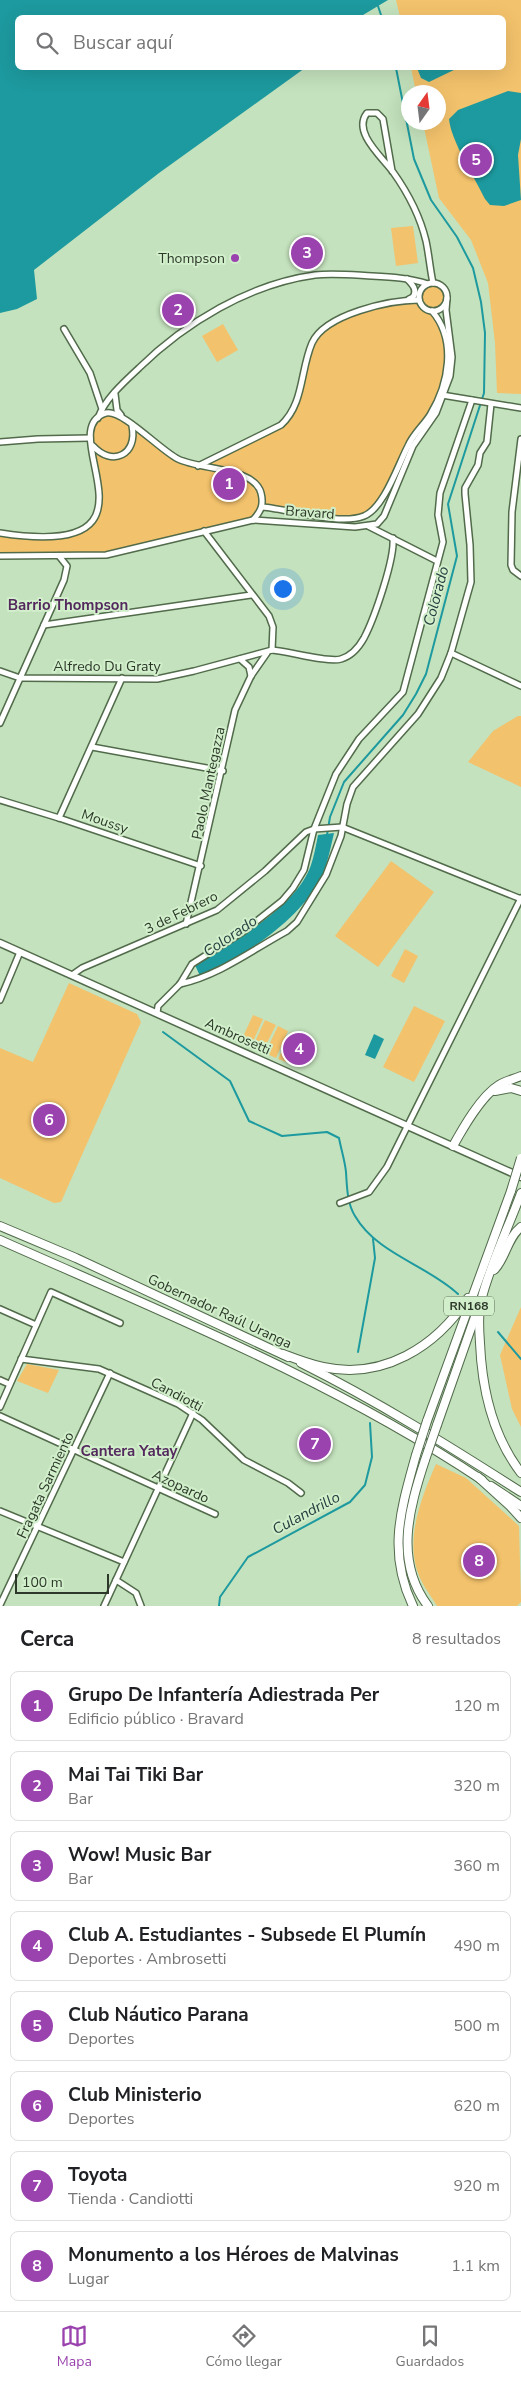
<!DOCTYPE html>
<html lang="es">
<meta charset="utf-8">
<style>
body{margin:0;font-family:"Nunito Sans",sans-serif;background:#f2f2f2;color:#202124}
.compass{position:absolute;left:401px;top:85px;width:45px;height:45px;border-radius:50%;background:#fff;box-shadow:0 5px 20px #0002;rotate:14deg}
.scale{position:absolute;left:15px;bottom:12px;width:94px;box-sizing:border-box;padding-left:5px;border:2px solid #2d382a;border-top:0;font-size:14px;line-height:18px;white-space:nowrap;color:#2d382a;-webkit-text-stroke:4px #d1efca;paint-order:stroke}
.you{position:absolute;left:282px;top:588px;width:18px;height:18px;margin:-12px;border:4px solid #fff;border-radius:50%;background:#1a73e8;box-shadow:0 0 0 8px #1a73e833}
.badge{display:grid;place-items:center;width:32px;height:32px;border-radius:50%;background:#9a42ae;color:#fff;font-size:16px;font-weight:700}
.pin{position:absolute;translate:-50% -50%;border:2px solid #fff;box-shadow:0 1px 5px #0006}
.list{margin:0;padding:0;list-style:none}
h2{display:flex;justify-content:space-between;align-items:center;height:65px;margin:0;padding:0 20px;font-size:21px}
h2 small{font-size:16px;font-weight:400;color:#757577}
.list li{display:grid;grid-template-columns:32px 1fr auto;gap:15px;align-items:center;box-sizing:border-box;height:70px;margin:0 10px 10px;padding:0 10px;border:1px solid #e0e0e0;border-radius:8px}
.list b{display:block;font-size:19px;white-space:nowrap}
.list p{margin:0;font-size:16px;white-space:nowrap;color:#757577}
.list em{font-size:16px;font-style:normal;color:#757577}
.icon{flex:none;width:28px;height:28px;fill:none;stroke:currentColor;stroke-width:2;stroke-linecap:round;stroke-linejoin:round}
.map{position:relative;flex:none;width:521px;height:1606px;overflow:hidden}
.search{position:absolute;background:#fff;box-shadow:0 5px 20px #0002;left:15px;right:15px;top:15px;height:55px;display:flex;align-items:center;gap:12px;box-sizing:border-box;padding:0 18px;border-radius:8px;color:#757577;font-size:19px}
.sheet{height:705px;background:#fff}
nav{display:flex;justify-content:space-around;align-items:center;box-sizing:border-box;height:70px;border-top:1px solid #e0e0e0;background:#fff;font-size:14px;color:#757577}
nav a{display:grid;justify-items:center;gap:2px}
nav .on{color:#9a42ae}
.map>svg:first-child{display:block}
.green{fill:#f3c26c}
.water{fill:#1d9a9f}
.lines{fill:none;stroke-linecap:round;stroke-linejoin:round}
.stream{stroke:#1d9a9f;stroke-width:2}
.minor-casing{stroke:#516b4b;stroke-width:8}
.tertiary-casing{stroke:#516b4b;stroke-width:9}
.primary-casing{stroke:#516b4b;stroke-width:10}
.trunk-casing{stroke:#516b4b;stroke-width:10}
.minor{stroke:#fff;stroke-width:5}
.tertiary{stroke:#fff;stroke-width:6}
.primary{stroke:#fff;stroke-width:8}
.trunk{stroke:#fff;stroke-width:8}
.trunk-bridge-casing{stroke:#516b4b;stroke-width:10;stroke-linecap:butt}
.trunk-bridge{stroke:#fff;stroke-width:8}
.poi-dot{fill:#9a42ae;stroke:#d1efca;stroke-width:2}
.labels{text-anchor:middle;stroke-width:4;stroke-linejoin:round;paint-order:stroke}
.shield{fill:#d1efca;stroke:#5e6f5a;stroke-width:1}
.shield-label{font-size:12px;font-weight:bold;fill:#2d382a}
.poi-label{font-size:14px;fill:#2d382a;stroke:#d1efca;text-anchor:end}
.street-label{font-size:14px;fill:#2d382a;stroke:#d1efca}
.water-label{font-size:15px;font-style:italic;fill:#274041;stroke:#d1efca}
.neighbourhood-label{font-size:15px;font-weight:bold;fill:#54295e;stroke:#d1efca}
</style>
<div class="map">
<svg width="521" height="1606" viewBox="0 0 521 1606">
<rect width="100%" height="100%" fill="#c4e2bd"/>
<g class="green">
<polygon points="396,0 521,0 521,394 497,393 495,343 488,283 471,240 439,198 423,123 438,122 438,92 416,92 411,68 504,68 504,18 400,17"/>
<polygon points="413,226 418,263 396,266 391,228"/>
<path d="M433,283C445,287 450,297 442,307L433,311L443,328L447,369L432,410L414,434L390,483L371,512L347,519L262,507L253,520L106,555L0,556V533C20,535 70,540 87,528C95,523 99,511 100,501C102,486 93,447 90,429L105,414L117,413L177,458L198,466L264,434L289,418L312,344L327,326L377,306L419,300L423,287Z"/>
<polygon points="223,324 238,350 217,362 202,336"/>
<polygon points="518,716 521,716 521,787 468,762 493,731"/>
<polygon points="391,861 434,892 378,967 335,936"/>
<polygon points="405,949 418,956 404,983 391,976"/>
<polygon points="69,983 137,1014 141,1022 61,1202 54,1203 0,1178 0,1048 33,1062"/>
<polygon points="414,1006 445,1021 414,1082 383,1067"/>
<polygon points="253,1015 263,1019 251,1046 241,1041"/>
<polygon points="265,1020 276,1025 263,1051 253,1046"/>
<polygon points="278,1026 288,1031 276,1058 265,1053"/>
<polygon points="291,1032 301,1037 289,1063 278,1059"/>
<polygon points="521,1307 521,1427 512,1409 500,1355"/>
<polygon points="27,1364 59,1370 48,1393 17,1381"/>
<path d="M436,1464L466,1478L519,1526L521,1602L517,1606H437C432,1597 425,1589 421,1580C403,1543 421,1498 436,1464Z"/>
</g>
<g class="water">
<polygon points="0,0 388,0 358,18 18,18 18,68 305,68 159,173 34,270 37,299 17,309 0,313"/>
<polygon points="417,68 458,68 429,82 421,78"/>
<path d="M508,91L521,93V139L518,155L521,200L504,206L490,205L485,199C475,178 451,141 449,119L458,110Z"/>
<path d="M334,833C331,846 328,861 323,874C303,918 243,958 200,976L195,965C231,943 297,907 311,865C314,856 316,845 318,835Z"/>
<polygon points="374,1034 384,1039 375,1059 365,1055"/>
</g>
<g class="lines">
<g class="stream">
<polyline points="378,6 382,18"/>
<polyline points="327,835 330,817 344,782 403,715 416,694 426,674 457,556 448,504 484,393 485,333 481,302 473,268 457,237 431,200 414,159 396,68"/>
<path d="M163,1032L230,1081L249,1121L282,1136L327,1132L339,1138C341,1149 345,1161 346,1172C347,1187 347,1203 355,1216C377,1254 427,1265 458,1294"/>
<polyline points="498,1332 521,1359"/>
<polyline points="358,1352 375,1258 373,1239"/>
<polyline points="219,1606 220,1597 248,1557 350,1502 365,1485 372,1457 370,1423"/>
</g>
<defs>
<g id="minor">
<path d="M392,171L383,119L377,113H367C352,132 382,157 393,172C408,193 420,216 426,241C429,255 430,269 433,283"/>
<path d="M407,279C412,284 418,290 413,297L409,299"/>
<circle cx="433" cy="297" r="14"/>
<polyline points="64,329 90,373 102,409"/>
<polyline points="115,394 117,410 121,415"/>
<polyline points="442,395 521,408"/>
<path d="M98,418C105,399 124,382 139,368C185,323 249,284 315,275C333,273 353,275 372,276C391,277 410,278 428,284"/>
<polyline points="521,439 512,512 511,565 513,570 521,576"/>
<polyline points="0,442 38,439 90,438"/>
<path d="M93,446C112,467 138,455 132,426"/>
<path d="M198,466L281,425C304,404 300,371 312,343C325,314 390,300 419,300"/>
<path d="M262,507C290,509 339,526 364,516C384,508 398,465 408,446C413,434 423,426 430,415C449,384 457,340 432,311"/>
<polyline points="368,526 437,561"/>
<polyline points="204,531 269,616 273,627 272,650"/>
<path d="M0,533C179,561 49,430 106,413C122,409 160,450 178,459C200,470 254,467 261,493C264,505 261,511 253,520"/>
<polyline points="0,556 106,555 253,520 355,527 377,524 384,516 413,446 436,413 450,376 452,357 446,310 447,298"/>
<polyline points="44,625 251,595"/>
<path d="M272,650C288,651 328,663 341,659C351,656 359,647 364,638C374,619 395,559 393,538"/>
<polyline points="451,653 521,686"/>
<polyline points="240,659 249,667 251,676"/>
<polyline points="0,671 20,678 157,679 194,671 272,650"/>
<polyline points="0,723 64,580 67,566 59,556"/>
<polyline points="92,747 223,771"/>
<polyline points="0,800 59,818 201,866"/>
<polyline points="59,818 122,678"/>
<polyline points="186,924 235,710 251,676 267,653"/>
<polyline points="72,975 82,968 217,910 265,871 306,832 314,829 342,827 521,899"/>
<path d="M180,984C220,975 252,950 287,931L297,922L326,875L341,836L347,804L353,787L418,714L441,678L451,653L471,582L470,545L465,494V488L478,465L480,453L487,442L491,404"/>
<polyline points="0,1000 20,952"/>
<polyline points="157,1013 158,1006 180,984 192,964 244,931 282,901 293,888 304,870 314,829 336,774 359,739 403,692 443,542 438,515 440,493 472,400"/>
<polyline points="340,1203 369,1192 387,1167 521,898"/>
<polyline points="0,1309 36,1325"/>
<polyline points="21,1359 99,1369 178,1404 202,1420 244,1460 288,1483 301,1493"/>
<polyline points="0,1380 9,1384"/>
<polyline points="0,1407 51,1292 120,1323"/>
<polyline points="0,1416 215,1514"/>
<polyline points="0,1511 124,1562"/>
<polyline points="116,1580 136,1593 141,1606"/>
<polyline points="0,1605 110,1373"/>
<polyline points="104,1606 193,1413"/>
</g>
<polyline id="tertiary" points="0,943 521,1177"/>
<g id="primary">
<polyline points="0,1226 76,1258 288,1357"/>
<path d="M0,1240C164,1313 332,1380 482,1480"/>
<path d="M301,1363C377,1401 449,1446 521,1492"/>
<polyline points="491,1486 521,1506"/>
</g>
<g id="trunk">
<polyline points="495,1091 511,1088 521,1091"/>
<path d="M453,1146C463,1128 481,1096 499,1085C505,1081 514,1079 521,1076"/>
<path d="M521,1193C508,1229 490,1264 481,1301C478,1314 479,1330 480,1343C482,1390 492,1435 521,1473"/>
<path d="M494,1270C506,1258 507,1238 521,1227"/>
<path d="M283,1354C296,1359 309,1364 323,1367C383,1380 436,1347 468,1298"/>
<polyline points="427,1421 511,1191"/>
<polyline points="437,1425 477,1311"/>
<path d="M425,1460C409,1509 394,1561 428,1606"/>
<polyline points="478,1477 510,1506 521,1518"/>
<path d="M413,1606C387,1552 401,1509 416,1455"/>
</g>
</defs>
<use href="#minor" class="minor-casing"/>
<use href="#tertiary" class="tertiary-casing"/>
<use href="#primary" class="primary-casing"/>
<use href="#trunk" class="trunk-casing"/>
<use href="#minor" class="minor"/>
<use href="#tertiary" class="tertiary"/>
<use href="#primary" class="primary"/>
<use href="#trunk" class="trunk"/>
<defs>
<g id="trunk-bridge">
<polyline points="511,1191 521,1158"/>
<polyline points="416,1455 427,1421"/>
<polyline points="425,1460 437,1425"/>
</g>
</defs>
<use href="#trunk-bridge" class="trunk-bridge-casing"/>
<use href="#trunk-bridge" class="trunk-bridge"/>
</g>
<circle class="poi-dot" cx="235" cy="258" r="5"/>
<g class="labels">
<rect class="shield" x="444" y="1296.5" width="50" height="19" rx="4"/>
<g class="shield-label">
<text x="469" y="1310">RN168</text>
</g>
<g class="poi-label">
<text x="225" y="263">Thompson</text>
</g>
<g class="street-label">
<text transform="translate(310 512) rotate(4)" y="5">Bravard</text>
<text x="107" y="671">Alfredo Du Graty</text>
<text transform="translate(208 783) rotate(-78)" y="5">Paolo Mantegazza</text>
<text transform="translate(105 821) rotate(19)" y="5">Moussy</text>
<text transform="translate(181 912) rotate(-26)" y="5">3 de Febrero</text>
<text transform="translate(238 1036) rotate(24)" y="5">Ambrosetti</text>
<text transform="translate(220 1311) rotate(25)" y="5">Gobernador Raúl Uranga</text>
<text transform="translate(177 1394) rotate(28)" y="5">Candiotti</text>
<text transform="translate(45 1485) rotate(-65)" y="5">Fragata Sarmiento</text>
<text transform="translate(181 1486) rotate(25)" y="5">Azopardo</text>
</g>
<g class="water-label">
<text transform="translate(436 596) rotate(-75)" y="5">Colorado</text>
<text transform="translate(230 936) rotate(-34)" y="5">Colorado</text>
<text transform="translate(306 1513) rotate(-28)" y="5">Culandrillo</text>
</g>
<g class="neighbourhood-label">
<text x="68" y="610">Barrio Thompson</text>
<text x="129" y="1456">Cantera Yatay</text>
</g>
</g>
</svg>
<svg class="compass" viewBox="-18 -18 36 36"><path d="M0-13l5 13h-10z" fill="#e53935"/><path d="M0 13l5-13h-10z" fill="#757577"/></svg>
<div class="scale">100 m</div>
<div class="you"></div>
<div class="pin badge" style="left:229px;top:484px">1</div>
<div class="pin badge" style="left:178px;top:310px">2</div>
<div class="pin badge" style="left:307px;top:253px">3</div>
<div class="pin badge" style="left:299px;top:1049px">4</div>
<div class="pin badge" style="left:476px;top:160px">5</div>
<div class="pin badge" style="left:49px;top:1120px">6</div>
<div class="pin badge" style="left:315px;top:1444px">7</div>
<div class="pin badge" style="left:479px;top:1561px">8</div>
<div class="search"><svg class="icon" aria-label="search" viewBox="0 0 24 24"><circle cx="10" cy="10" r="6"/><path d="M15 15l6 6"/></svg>Buscar aquí</div>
</div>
<section class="sheet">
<h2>Cerca<small>8 resultados</small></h2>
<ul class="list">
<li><span class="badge">1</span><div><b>Grupo De Infantería Adiestrada Per</b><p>Edificio público · Bravard</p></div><em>120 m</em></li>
<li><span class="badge">2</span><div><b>Mai Tai Tiki Bar</b><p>Bar</p></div><em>320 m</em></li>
<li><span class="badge">3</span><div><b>Wow! Music Bar</b><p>Bar</p></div><em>360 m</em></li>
<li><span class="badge">4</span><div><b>Club A. Estudiantes - Subsede El Plumín</b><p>Deportes · Ambrosetti</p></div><em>490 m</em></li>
<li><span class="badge">5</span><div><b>Club Náutico Parana</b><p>Deportes</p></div><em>500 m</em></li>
<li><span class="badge">6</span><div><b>Club Ministerio</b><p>Deportes</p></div><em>620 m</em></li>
<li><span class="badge">7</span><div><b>Toyota</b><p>Tienda · Candiotti</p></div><em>920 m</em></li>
<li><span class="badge">8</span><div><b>Monumento a los Héroes de Malvinas</b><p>Lugar</p></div><em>1.1 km</em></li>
</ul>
</section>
<nav>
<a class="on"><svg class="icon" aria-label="map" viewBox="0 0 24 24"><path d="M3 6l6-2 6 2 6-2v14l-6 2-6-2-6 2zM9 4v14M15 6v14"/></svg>Mapa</a>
<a><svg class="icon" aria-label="directions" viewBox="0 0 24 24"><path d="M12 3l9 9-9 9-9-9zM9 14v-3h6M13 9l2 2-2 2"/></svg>Cómo llegar</a>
<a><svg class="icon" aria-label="saved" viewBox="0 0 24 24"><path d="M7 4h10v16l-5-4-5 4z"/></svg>Guardados</a>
</nav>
